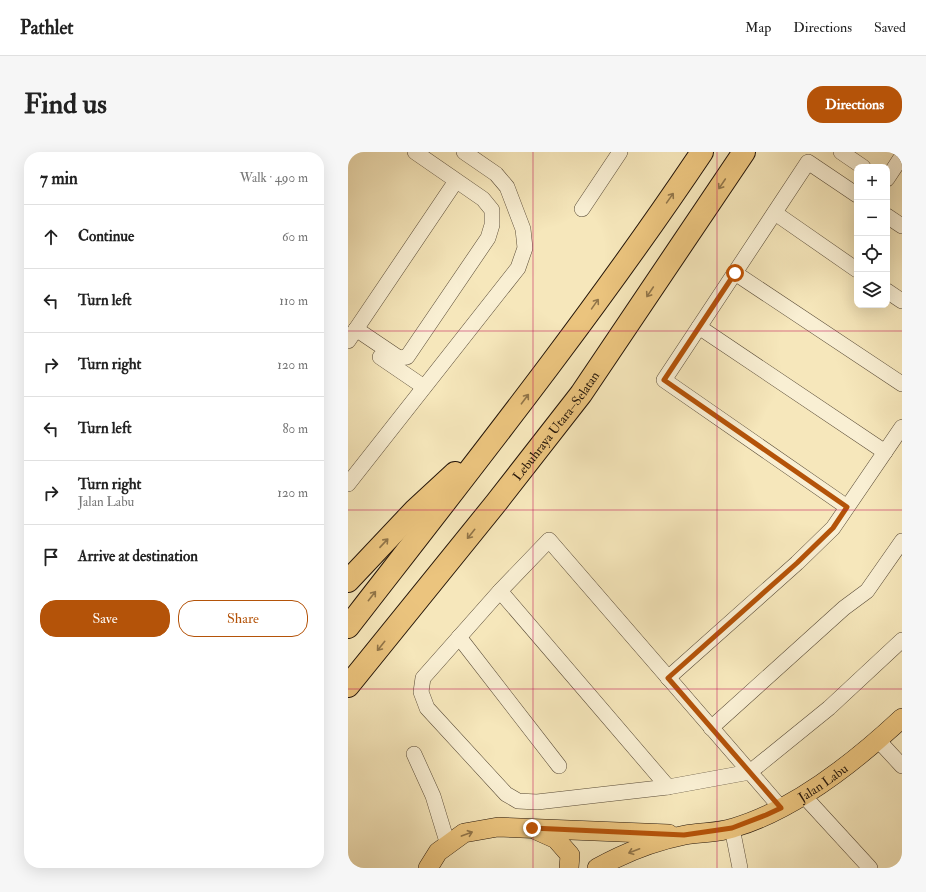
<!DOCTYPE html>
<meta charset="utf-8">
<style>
body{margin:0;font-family:"IM FELL Double Pica",serif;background:#f6f6f6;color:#222}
.controls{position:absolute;right:12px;top:12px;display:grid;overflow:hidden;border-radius:8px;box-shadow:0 4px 16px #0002}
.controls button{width:36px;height:36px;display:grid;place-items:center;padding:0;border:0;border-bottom:1px solid #e0e0e0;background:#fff;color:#222;font:20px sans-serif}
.stop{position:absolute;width:12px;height:12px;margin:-9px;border:3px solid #b45309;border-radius:50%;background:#fff}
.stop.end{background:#b45309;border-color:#fff;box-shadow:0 1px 4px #0008}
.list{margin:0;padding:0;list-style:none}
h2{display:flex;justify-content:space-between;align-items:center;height:52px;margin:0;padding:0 16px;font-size:17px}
h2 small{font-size:13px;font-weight:400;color:#767676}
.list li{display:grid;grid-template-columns:26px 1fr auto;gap:12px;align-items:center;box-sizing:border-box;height:64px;padding:0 16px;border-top:1px solid #e0e0e0}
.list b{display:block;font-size:15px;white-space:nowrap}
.list p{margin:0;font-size:13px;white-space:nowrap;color:#767676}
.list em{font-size:13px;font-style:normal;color:#767676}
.actions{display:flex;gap:8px;padding:12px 16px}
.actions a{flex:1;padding:9px 0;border:1px solid #b45309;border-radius:16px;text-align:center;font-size:14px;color:#b45309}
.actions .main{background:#b45309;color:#fff}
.icon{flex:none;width:22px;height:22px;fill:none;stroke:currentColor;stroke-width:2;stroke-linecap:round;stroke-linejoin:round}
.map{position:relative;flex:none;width:554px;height:716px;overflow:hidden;border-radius:16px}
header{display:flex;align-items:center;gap:24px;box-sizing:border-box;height:56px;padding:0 20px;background:#fff;border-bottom:1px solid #e0e0e0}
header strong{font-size:19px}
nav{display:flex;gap:22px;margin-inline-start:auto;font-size:14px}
.intro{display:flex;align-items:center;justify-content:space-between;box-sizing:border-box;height:96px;padding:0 24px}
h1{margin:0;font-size:28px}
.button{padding:10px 18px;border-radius:16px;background:#b45309;color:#fff;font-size:14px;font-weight:700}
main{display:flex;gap:24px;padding:0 24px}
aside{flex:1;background:#fff;border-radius:16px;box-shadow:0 4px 16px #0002}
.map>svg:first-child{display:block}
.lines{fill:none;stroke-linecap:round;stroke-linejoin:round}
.minor-casing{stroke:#584a36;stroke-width:16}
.major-casing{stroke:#241509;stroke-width:20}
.highway-casing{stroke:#241509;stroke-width:24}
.minor{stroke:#f9efd3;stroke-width:15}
.major{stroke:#ebc47e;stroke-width:19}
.highway{stroke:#ebc47e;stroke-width:22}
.oneway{stroke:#917549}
.route{stroke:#b45309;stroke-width:5}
.grid{fill:none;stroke:#c2185b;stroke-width:1;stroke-opacity:0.55}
.labels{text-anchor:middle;stroke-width:3.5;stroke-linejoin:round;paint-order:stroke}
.street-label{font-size:13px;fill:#241509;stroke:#f9efd3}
</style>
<header>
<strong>Pathlet</strong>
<nav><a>Map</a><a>Directions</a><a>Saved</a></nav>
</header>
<div class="intro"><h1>Find us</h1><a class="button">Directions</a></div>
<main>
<aside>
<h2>7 min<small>Walk · 490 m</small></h2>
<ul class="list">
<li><svg class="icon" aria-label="ahead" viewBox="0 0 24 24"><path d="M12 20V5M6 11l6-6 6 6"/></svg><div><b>Continue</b></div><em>60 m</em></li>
<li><svg class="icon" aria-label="left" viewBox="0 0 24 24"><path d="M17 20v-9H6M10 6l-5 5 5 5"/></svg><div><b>Turn left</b></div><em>110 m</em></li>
<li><svg class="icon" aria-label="right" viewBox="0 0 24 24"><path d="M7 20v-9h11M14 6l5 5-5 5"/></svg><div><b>Turn right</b></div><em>120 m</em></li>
<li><svg class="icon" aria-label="left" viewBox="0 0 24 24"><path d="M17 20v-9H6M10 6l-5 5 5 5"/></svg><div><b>Turn left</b></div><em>80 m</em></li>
<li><svg class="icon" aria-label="right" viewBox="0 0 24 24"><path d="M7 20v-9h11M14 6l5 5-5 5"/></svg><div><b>Turn right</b><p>Jalan Labu</p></div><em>120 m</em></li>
<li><svg class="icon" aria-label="arrive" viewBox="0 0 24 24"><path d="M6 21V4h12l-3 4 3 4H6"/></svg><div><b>Arrive at destination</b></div></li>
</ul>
<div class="actions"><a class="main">Save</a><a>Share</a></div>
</aside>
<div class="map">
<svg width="554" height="716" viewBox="0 0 554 716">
<rect width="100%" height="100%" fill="#f6e7bb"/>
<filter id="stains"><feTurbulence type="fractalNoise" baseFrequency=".005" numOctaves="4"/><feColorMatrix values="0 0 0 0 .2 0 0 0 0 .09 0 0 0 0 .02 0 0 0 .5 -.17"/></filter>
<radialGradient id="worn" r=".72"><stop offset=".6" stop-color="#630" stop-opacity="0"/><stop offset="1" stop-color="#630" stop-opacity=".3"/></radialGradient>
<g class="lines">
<defs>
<g id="minor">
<polyline points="493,0 515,15"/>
<polyline points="539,27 554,4"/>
<polyline points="234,57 272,0"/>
<polyline points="427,61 509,118"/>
<polyline points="539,64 554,74"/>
<polyline points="387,121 554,232"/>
<polyline points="539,139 554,149"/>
<polyline points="351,175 537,300"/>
<polyline points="8,177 51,206 59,205 140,86 144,73 144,58 135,47 67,0"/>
<polyline points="0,189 108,29"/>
<polyline points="32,205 76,235"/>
<polyline points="0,332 170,116 177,96 175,77 159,35 148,22 116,0"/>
<polyline points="499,355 316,228 460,10 509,43"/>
<polyline points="152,439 320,635"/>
<polyline points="111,485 211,614"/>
<polyline points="320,526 449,411 485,376 554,275"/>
<polyline points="363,576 496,456 519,439 554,389"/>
<polyline points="530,588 554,614"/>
<polyline points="66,602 85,644 100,693"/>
<polyline points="456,644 522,716"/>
<path d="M433,656C356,566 278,477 201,388L152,439L75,526L73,540L79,556L158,642L170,649L189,650L320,635L402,620L481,556L554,488"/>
<polyline points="384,676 392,716"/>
</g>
<g id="major">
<polyline points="188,678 208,687 222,703 221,716"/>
<polyline points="80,716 90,700 116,681 150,675 321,682"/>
<path id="s1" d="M249,716C276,701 307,689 337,683C353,680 370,681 385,676C447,658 508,609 554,566"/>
</g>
<g id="highway">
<polyline points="0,429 67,358 107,321"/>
<path d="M0,475C121,319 244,164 354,0"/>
<path id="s2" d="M0,534L148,351L233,242L396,0"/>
</g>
</defs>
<use href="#minor" class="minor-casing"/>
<use href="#major" class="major-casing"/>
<use href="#highway" class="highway-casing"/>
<use href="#minor" class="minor"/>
<use href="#major" class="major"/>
<use href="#highway" class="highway"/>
</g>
<defs><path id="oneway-shaft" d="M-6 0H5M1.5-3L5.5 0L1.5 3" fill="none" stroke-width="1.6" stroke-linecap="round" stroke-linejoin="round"/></defs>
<g class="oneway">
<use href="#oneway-shaft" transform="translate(374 32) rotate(124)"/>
<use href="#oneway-shaft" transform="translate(322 46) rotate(-55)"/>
<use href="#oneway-shaft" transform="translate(302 140) rotate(124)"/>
<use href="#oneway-shaft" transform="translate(247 152) rotate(-55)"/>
<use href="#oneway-shaft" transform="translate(177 247) rotate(-53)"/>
<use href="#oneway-shaft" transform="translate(123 382) rotate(129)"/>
<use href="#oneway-shaft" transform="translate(36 391) rotate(-47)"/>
<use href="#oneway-shaft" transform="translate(24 444) rotate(-52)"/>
<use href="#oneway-shaft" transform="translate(33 494) rotate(129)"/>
<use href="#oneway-shaft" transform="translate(119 682) rotate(-20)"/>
<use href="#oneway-shaft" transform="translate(286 699) rotate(159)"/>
</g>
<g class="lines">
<polyline class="route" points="184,676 336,683 384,676 418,663 433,656 320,526 449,411 485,376 499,355 316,228 387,121"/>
</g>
<path class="grid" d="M185,0V716M369,0V716M0,179H554M0,358H554M0,537H554"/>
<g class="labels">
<g class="street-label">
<text dy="5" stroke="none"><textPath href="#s2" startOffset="333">Lebuhraya Utara–Selatan</textPath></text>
<text dy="5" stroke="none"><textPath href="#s1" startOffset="244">Jalan Labu</textPath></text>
</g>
</g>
<rect width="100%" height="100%" filter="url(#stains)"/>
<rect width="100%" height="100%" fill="url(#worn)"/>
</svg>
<div class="controls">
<button>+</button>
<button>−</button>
<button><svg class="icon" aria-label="locate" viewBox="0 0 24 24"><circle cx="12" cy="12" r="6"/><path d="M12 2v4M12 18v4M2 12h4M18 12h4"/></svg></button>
<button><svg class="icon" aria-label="layers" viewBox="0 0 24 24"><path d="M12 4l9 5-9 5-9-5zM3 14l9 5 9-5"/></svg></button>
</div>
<div class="stop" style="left:387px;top:121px"></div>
<div class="stop end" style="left:184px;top:676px"></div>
</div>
</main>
